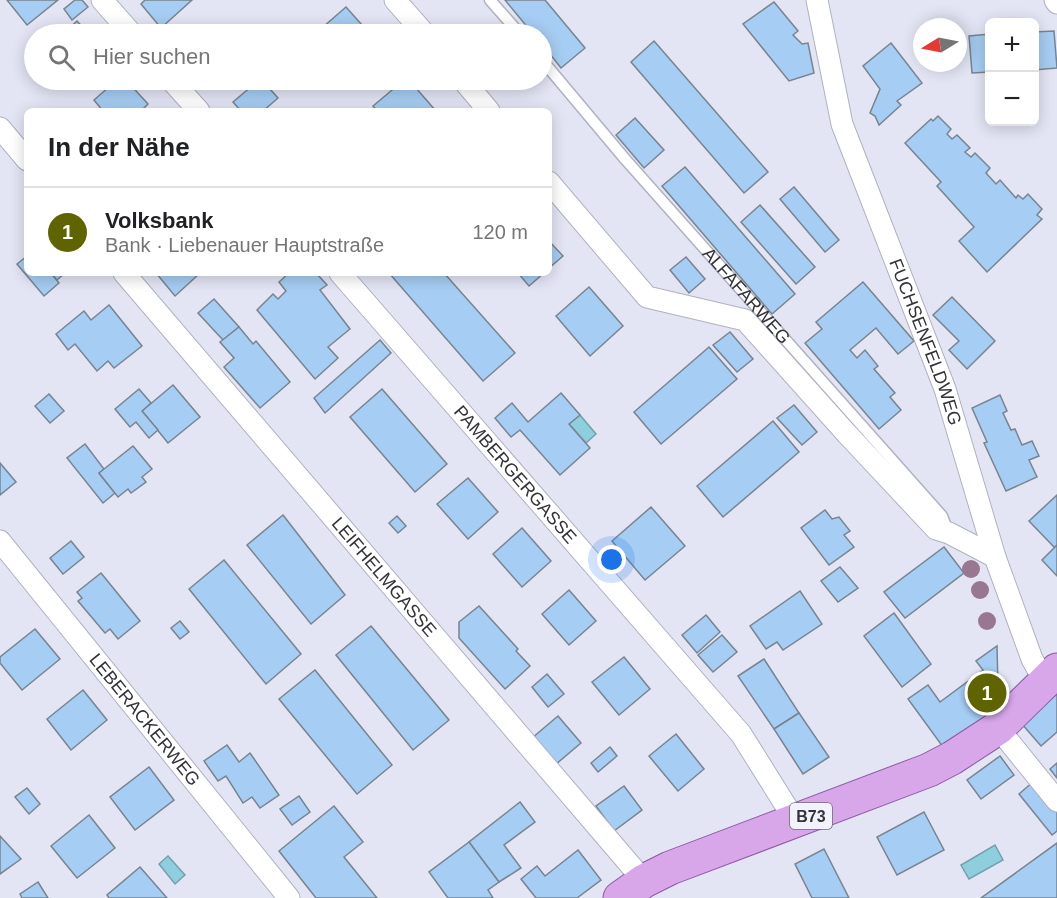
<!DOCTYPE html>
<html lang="de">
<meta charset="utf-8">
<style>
body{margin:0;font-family:Arial,sans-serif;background:#f2f2f2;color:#202124}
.controls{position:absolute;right:18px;top:18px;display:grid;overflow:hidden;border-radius:9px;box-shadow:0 3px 15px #0003}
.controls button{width:54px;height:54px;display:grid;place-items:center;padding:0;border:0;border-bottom:2px solid #e0e0e0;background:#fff;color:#202124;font:30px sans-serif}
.compass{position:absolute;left:913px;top:18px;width:54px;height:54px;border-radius:50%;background:#fff;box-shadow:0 3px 15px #0003;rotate:260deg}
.you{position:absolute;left:612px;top:560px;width:21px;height:21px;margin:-15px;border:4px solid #fff;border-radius:50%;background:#1a73e8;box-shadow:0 0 0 9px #1a73e833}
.badge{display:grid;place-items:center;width:39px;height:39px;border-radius:50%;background:#606400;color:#fff;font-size:20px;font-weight:700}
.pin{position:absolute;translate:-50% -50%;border:3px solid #fff;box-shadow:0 2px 6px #0006}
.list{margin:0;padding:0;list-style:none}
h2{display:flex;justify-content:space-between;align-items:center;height:78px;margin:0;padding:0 24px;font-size:26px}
h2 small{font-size:20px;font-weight:400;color:#757577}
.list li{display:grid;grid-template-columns:39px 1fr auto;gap:18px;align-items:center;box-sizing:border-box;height:90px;padding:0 24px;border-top:2px solid #e0e0e0}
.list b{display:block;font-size:22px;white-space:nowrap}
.list p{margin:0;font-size:20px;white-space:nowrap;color:#757577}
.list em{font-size:20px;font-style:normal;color:#757577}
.icon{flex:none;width:33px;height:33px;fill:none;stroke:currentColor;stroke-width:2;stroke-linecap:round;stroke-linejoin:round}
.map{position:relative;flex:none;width:1057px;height:898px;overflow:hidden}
.search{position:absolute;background:#fff;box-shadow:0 3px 15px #0003;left:24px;top:24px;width:528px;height:66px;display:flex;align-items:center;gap:15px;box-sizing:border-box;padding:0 21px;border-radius:33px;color:#757577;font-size:22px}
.panel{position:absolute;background:#fff;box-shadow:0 3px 15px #0003;left:24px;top:108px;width:528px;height:168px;border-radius:9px}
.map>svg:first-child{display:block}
.water{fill:#8ecedd;stroke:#73a0ac;stroke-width:1.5}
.building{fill:#a6cdf3;stroke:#78848f;stroke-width:1.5}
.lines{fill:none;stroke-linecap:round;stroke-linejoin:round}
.service-casing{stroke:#b0b1c0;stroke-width:13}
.minor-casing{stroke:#b0b1c0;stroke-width:23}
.primary-casing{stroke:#8d59a2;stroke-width:35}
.service{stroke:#fff;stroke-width:10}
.minor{stroke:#fff;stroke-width:21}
.primary{stroke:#d7a7e9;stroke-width:33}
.tree{fill:#987790}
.labels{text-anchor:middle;stroke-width:4.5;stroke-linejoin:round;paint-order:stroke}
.shield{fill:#f2f2fc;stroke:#6c6c74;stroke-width:1.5}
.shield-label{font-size:16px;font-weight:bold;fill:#333339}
.street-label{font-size:18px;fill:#333339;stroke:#f2f2fc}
</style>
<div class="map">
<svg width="1057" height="898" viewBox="0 0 1057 898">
<rect width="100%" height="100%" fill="#e3e5f5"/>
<g class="water">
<polygon points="580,415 596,434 586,443 569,424"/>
<polygon points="995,845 1003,860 969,879 961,865"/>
<polygon points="168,856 185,875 175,884 159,864"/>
</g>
<g class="building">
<polygon points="7,0 58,0 27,25"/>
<polygon points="75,0 82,0 88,7 72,20 64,9"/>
<polygon points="145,0 192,0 161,28 141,4"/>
<polygon points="505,0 545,0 585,48 561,68 542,44 542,34 533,34"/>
<polygon points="774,2 798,31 793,35 802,44 808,43 814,73 789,81 743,24"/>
<polygon points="346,7 370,34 315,34"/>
<polygon points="77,21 89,34 53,34 61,27 65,32"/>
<polygon points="1054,31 1057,68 1034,70 1034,32"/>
<polygon points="990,34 990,72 972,73 969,36"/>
<polygon points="654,41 768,172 744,193 631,62"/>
<polygon points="891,43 922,83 897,101 901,105 879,125 875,116 870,113 880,89 863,66"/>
<polygon points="117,80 126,80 148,104 141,111 103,111 94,100"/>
<polygon points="259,80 268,80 274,86 270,89 278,98 263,111 241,111 233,102"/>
<polygon points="404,80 409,80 436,111 377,111 373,106"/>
<polygon points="938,116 951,129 947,134 952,139 957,135 970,148 965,152 971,157 975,153 990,168 986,173 996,184 1000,180 1016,198 1018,195 1023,199 1028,194 1042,209 1037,215 1042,219 987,272 959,241 974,227 937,186 941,182 905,143 931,119 933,121"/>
<polygon points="635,118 664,150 644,168 616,135"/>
<polygon points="685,167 795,294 772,314 662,186"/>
<polygon points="794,187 839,240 825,252 780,199"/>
<polygon points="760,205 815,267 796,284 741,222"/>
<polygon points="549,241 563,256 549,268"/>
<polygon points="27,256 27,273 51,273 59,283 44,296 17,264"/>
<polygon points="686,257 705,279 689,293 670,270"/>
<polygon points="51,273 65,273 57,280"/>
<polygon points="156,273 198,273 199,274 175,296"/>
<polygon points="289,273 316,273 327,285 320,290 350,329 328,347 338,358 315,379 257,310 273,294 278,299 286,291 279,282"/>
<polygon points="389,273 444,273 515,353 483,381"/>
<polygon points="518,273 544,273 529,286"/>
<polygon points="863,282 914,341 898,354 876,328 850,350 857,358 865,350 878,366 874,369 895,393 890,397 901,410 879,429 805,343 822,329 816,322"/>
<polygon points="589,287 623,326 590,356 556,316"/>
<polygon points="952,297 995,341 967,369 949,350 959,341 933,315"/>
<polygon points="214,299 239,327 223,340 198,313"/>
<polygon points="109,305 142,346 114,368 108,361 97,371 75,344 68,350 56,334 84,311 91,320"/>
<polygon points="239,327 253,344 256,341 290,382 260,408 224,367 234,358 220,342"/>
<polygon points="730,332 753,359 737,372 713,345"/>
<polygon points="380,340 391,353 325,413 314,398"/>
<polygon points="709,347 737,379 661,444 634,412"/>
<polygon points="173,385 200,417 168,443 142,411"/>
<polygon points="139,389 151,403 142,411 158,430 149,438 136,422 130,427 115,409"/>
<polygon points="382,389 447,464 415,492 350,417"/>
<polygon points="561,393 580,415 569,424 590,448 560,475 520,430 511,437 495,418 512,403 528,422"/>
<polygon points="49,394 64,411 50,423 35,406"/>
<polygon points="1000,395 1007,411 1003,413 1011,430 1015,429 1022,445 1032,441 1039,456 1029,460 1037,477 1006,491 984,443 987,442 972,408"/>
<polygon points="794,405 817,432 802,445 777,418"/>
<polygon points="773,421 799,452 723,517 697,486"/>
<polygon points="85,444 104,469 99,473 115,493 103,503 67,458"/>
<polygon points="133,446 152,469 142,477 146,482 131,493 128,489 118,497 99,473"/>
<polygon points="0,463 16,482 0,495"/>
<polygon points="468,478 498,512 468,539 437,504"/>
<polygon points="1057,495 1057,545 1055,548 1029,521"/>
<polygon points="651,507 685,546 645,580 612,541"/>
<polygon points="825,510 832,519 839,517 850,531 844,535 854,547 829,565 801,528"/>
<polygon points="283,515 345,595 311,624 247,545"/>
<polygon points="397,516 406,526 398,533 389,523"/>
<polygon points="522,528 551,561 522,587 493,554"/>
<polygon points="71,541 84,557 63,574 50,558"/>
<polygon points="1057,545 1057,576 1042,560"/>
<polygon points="944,547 964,573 905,618 884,592"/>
<polygon points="224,560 301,654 266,684 189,589"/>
<polygon points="840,567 858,588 838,602 821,581"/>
<polygon points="101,573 140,621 118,639 110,629 105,633 78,601 82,598 77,592"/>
<polygon points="569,590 596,621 569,645 542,614"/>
<polygon points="800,591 822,624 783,650 777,642 766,649 750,626"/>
<polygon points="479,606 518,649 516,651 530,666 505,689 459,638 459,622"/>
<polygon points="894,613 931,664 902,687 864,636"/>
<polygon points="706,615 720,632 697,653 682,635"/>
<polygon points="180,621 189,632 180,639 171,628"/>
<polygon points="371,626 449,720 413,750 336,655"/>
<polygon points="35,629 60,659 22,690 0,663 0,657"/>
<polygon points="722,635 737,652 713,672 698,655"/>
<polygon points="997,646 998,687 1007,701 943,747 908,699 928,685 940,702 983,670 976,661"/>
<polygon points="624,657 650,689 619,715 592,682"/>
<polygon points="764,659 799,713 774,729 738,676"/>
<polygon points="315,670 392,765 357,794 279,699"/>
<polygon points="547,674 564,694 548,707 532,687"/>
<polygon points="83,690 107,720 71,750 47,719"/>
<polygon points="1057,694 1057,732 1041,746 1022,724"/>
<polygon points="799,713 829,757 803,774 774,729"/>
<polygon points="558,716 581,743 555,765 532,738"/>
<polygon points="676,734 704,769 678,791 649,756"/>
<polygon points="227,745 239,762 250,753 279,795 260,808 252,797 243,803 226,776 218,781 204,761"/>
<polygon points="610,747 617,756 598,772 591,763"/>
<polygon points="1000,756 1014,775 981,799 967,780"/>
<polygon points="1057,763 1057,778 1050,769"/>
<polygon points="149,767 174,800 135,830 110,797"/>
<polygon points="1034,781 1057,811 1057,831 1052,835 1019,794"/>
<polygon points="624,786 642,810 614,831 596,806"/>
<polygon points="27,788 40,804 29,814 15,797"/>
<polygon points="299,796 310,812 292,825 280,809"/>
<polygon points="520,802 535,822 504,845 521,868 499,882 469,842"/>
<polygon points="334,806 363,842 344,857 377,898 316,898 279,851"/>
<polygon points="924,812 944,850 897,875 877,837"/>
<polygon points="89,815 115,848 77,878 51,846"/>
<polygon points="0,836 21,859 0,874"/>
<polygon points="469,842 499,882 488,890 493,898 448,898 429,872"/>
<polygon points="1057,843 1057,898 981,898"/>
<polygon points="824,849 849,898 812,898 795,864"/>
<polygon points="578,850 601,880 577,898 536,898 521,879 537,866 545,876"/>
<polygon points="140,867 167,898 109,898 107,895"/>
<polygon points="38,882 48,898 22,898 20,894"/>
</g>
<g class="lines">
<defs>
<g id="service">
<polyline points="490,0 520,34"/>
<path id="s1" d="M542,60L625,159L942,516L948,532"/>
</g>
<g id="minor">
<polyline points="102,0 132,34"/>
<polyline points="395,0 425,34"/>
<path id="s2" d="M817,0L842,124L945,389L995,557L1032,659L1045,682"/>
<polyline points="1055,0 1057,3"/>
<polyline points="171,80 199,111"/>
<polyline points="463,80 489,111"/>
<polyline points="0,128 27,160"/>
<polyline points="549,182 647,297 745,320 847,434 936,529 949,533 995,557"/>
<path id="s3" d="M124,273L644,881"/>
<path id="s4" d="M340,273L741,734L796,822"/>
<path id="s5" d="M0,541L289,898"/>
<polyline points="998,728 1057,801"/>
</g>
<polyline id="primary" points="620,898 644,881 670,868 929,770 952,758 998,728 1057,670"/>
</defs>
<use href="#service" class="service-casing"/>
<use href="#minor" class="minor-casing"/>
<use href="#primary" class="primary-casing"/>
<use href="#service" class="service"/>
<use href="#minor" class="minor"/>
<use href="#primary" class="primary"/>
</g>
<g class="tree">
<circle cx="971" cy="569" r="9"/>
<circle cx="980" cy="590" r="9"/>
<circle cx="987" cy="621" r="9"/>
</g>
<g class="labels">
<rect class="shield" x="790" y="803" width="42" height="26" rx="4.5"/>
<g class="shield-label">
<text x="811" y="822">B73</text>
</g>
<g class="street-label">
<text dy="6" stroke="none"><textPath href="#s1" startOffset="312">ALFAFARWEG</textPath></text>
<text dy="6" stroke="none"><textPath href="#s2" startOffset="360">FUCHSENFELDWEG</textPath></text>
<text dy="6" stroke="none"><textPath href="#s4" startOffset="267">PAMBERGERGASSE</textPath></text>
<text dy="6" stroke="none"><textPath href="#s3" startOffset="400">LEIFHELMGASSE</textPath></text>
<text dy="6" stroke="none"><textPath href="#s5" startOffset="230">LEBERACKERWEG</textPath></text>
</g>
</g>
</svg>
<div class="controls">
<button>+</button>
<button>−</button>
</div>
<svg class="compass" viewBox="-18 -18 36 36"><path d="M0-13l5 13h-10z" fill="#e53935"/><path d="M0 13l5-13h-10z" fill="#757577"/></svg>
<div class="you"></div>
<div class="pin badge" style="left:987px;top:693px">1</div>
<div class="search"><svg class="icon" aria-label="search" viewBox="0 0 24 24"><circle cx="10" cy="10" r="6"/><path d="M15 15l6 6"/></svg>Hier suchen</div>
<section class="panel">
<h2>In der Nähe<small></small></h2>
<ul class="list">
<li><span class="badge">1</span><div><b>Volksbank</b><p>Bank · Liebenauer Hauptstraße</p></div><em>120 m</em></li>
</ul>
</section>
</div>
